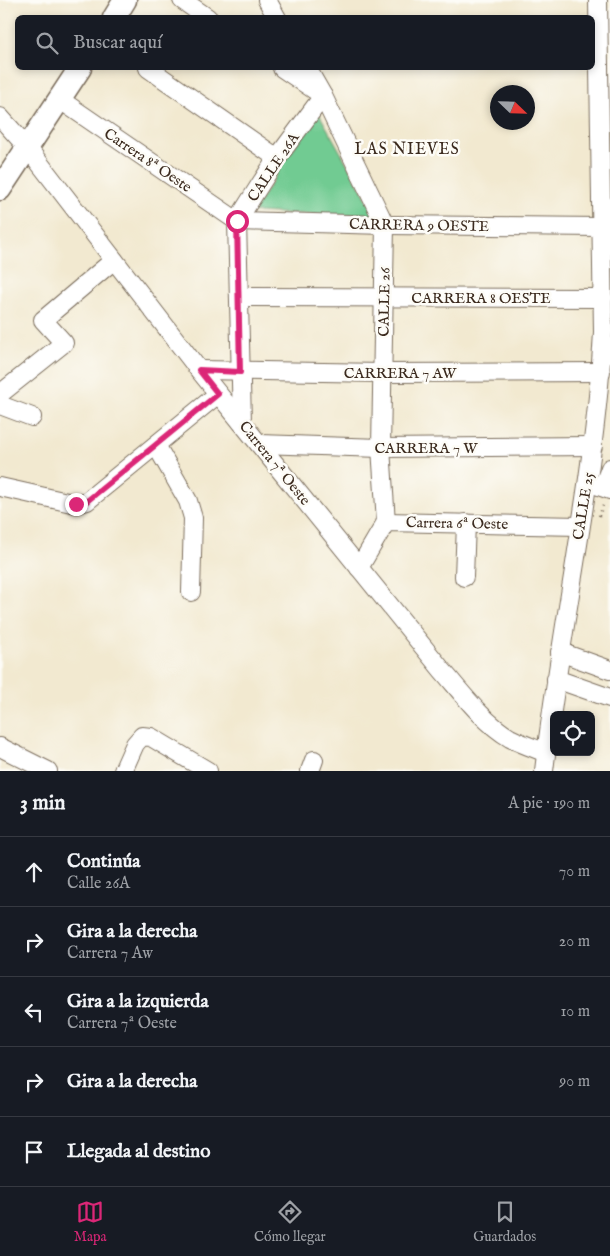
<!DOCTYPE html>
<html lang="es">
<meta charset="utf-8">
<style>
body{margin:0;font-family:"IM FELL English",serif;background:#242831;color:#f1f3f6}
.controls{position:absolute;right:15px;bottom:15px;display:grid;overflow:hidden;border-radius:8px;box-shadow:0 2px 8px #0003}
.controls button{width:45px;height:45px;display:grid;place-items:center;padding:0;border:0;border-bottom:1px solid #363941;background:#171b24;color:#f1f3f6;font:25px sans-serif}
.compass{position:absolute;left:490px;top:85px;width:45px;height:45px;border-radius:50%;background:#171b24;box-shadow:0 2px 8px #0003;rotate:113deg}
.stop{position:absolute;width:15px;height:15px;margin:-11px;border:4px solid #db2777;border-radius:50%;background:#fff}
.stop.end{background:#db2777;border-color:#fff;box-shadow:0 1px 5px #0008}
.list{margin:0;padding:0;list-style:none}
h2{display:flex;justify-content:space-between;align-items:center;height:65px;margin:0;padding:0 20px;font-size:21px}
h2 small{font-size:16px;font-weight:400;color:#9ea1a6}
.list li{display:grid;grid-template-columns:32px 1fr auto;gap:15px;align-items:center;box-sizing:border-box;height:70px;padding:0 20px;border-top:1px solid #363941}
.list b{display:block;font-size:19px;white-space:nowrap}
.list p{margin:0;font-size:16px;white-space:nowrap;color:#9ea1a6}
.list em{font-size:16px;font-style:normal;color:#9ea1a6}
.icon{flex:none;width:28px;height:28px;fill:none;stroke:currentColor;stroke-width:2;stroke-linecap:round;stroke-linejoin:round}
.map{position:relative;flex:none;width:610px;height:771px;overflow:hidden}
.search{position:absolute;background:#171b24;box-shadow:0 2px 8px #0003;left:15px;right:15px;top:15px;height:55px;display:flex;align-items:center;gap:12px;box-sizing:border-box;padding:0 18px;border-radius:8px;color:#9ea1a6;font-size:19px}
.sheet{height:415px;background:#171b24}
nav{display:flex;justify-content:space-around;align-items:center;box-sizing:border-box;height:70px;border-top:1px solid #363941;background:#171b24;font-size:14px;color:#9ea1a6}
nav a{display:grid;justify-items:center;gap:2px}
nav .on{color:#db2777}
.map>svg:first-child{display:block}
.green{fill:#71cb92;stroke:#567a58}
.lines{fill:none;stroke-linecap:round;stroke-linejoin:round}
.minor-casing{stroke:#7b6d5c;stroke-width:20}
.major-casing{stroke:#7b6d5c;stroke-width:25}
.path{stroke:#7b6d5c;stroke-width:2.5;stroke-dasharray:1 4;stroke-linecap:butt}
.minor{stroke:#fff;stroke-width:18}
.major{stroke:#fff;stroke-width:22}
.route{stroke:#db2777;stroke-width:6}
.labels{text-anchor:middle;stroke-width:5;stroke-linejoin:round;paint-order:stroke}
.street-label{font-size:15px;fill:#3b2a1e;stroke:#fdfcf7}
.neighbourhood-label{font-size:16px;letter-spacing:1px;fill:#3b2a1e;stroke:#fdfcf7}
</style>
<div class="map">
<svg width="610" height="771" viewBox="0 0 610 771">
<rect width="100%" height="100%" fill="#fdfcf7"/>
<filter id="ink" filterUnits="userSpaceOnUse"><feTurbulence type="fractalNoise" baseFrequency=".02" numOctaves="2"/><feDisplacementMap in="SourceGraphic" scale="10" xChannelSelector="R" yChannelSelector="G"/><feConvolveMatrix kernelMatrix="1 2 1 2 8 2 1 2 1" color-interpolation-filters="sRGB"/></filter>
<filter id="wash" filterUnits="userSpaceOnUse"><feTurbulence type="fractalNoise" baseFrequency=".0096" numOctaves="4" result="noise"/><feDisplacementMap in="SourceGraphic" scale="20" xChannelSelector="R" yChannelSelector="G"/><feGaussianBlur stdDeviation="1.12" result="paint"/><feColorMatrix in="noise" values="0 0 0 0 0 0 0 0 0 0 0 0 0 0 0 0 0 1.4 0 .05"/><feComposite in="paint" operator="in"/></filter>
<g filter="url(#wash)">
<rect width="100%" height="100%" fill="#f2e9d0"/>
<polygon class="green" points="317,110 377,217 253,212"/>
</g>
<g filter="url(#ink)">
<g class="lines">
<defs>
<g id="minor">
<polyline points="182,0 208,18"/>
<polyline points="267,0 277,18"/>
<polyline points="148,68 277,158"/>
<polyline points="282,68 319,93"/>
<polyline points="307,68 323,96 385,225 381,448 386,522"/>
<polyline points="59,99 237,221"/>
<path d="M0,117L27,147L199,370L442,670C462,693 483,722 510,738C522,744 534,748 546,753"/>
<polyline points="237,221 385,225 601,227"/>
<polyline points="240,297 603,298"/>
<polyline points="199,370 382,373 601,372"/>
<polyline points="0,394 64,343 43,320 114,260"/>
<polyline points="0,405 32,417"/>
<polyline points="242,423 237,221 277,158 323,96"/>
<polyline points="259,444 381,448 593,446"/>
<polyline points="156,445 188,501 193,518 191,592"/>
<polyline points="588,482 610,490"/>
<polyline points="0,487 76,504 87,501 218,394"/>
<polyline points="603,487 610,468"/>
<polyline points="359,568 386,522 580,526"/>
<polyline points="464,577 466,523"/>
<polyline points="560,652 610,670"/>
<polyline points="556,679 610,698"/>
<polyline points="0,747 48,771"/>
<polyline points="123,771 135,744 142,736 151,737 208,771"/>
<polyline points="310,771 314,760"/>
<path d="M544,771C561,624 595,480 603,332L598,0"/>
</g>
<g id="major">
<polyline points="114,18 125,0"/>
<polyline points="0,189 80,68"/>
</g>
</defs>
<use href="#minor" class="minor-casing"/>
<use href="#major" class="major-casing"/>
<polyline class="path" points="599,516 604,503"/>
<use href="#minor" class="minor"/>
<use href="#major" class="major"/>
</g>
</g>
<g class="lines" filter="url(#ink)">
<polyline class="route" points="76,504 87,501 218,394 199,370 240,372 237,221"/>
</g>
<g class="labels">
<g class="street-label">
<text transform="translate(148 160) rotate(34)" y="5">Carrera 8ª Oeste</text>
<text transform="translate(273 167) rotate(-56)" y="5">CALLE 26A</text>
<text transform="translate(419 225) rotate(1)" y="5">CARRERA 9 OESTE</text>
<text x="481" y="303">CARRERA 8 OESTE</text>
<text transform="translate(384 302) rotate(-89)" y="5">CALLE 26</text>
<text x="400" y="378">CARRERA 7 AW</text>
<text x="426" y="453">CARRERA 7 W</text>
<text transform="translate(275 463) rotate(51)" y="5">Carrera 7ª Oeste</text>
<text transform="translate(583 506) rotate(-81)" y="5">CALLE 25</text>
<text transform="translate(457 523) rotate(1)" y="5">Carrera 6ª Oeste</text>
</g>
<g class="neighbourhood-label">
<text x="407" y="154">LAS NIEVES</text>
</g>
</g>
</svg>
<div class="controls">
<button><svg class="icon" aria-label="locate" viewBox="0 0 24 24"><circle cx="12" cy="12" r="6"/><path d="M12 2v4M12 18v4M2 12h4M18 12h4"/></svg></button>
</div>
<svg class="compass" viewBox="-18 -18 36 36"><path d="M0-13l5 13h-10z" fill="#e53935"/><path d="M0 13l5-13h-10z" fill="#9ea1a6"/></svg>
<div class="stop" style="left:237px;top:221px"></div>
<div class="stop end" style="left:76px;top:504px"></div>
<div class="search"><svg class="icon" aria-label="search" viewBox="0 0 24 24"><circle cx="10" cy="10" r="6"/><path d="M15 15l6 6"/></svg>Buscar aquí</div>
</div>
<section class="sheet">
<h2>3 min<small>A pie · 190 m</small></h2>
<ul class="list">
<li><svg class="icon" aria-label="ahead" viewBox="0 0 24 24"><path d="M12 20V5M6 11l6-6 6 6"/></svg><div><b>Continúa</b><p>Calle 26A</p></div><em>70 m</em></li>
<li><svg class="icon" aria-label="right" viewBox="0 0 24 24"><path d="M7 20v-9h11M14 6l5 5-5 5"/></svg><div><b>Gira a la derecha</b><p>Carrera 7 Aw</p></div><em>20 m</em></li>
<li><svg class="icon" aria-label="left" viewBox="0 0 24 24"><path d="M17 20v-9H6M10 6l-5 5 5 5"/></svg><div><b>Gira a la izquierda</b><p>Carrera 7ª Oeste</p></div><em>10 m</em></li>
<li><svg class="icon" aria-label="right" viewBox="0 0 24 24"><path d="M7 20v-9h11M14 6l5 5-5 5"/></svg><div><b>Gira a la derecha</b></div><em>90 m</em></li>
<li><svg class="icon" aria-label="arrive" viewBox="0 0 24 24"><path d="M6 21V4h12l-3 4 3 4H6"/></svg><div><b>Llegada al destino</b></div></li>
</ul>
</section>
<nav>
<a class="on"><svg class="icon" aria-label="map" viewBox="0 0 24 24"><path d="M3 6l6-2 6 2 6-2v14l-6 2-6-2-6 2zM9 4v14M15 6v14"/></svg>Mapa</a>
<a><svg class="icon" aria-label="directions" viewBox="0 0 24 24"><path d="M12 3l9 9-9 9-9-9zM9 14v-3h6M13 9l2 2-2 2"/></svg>Cómo llegar</a>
<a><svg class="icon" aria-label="saved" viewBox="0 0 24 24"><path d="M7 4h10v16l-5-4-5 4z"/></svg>Guardados</a>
</nav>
